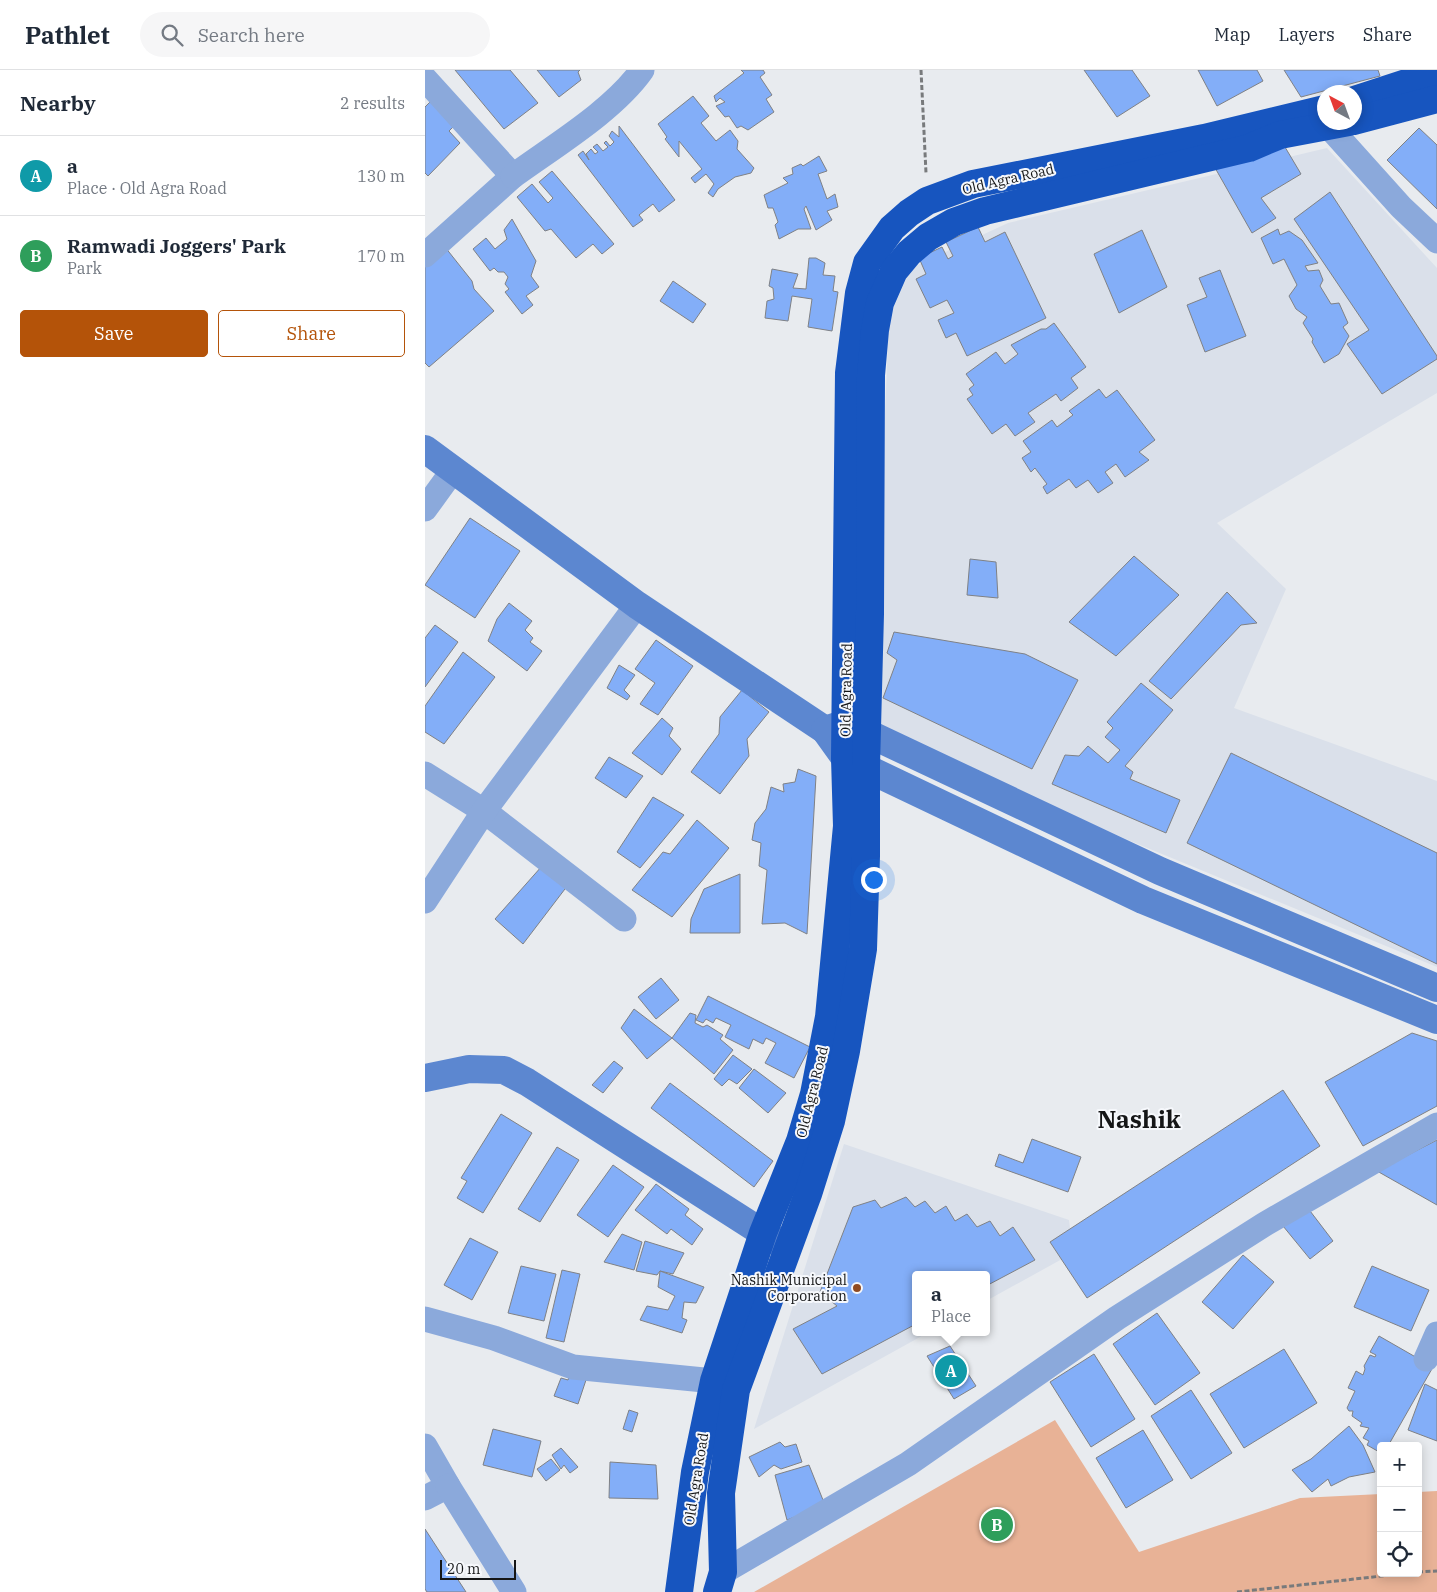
<!DOCTYPE html>
<meta charset="utf-8">
<style>
body{margin:0;font-family:"IBM Plex Serif",serif;background:#f6f6f7;color:#1f2937}
.controls{position:absolute;right:15px;bottom:15px;display:grid;overflow:hidden;border-radius:5px;box-shadow:0 2px 12px #0003}
.controls button{width:45px;height:45px;display:grid;place-items:center;padding:0;border:0;border-bottom:1px solid #e0e1e3;background:#fff;color:#1f2937;font:25px sans-serif}
.compass{position:absolute;left:892px;top:15px;width:45px;height:45px;border-radius:50%;background:#fff;box-shadow:0 2px 12px #0003;rotate:319deg}
.scale{position:absolute;left:15px;bottom:12px;width:76px;box-sizing:border-box;padding-left:5px;border:2px solid #151617;border-top:0;font-size:14px;line-height:18px;white-space:nowrap;color:#151617;-webkit-text-stroke:4px #f6f8fc;paint-order:stroke}
.you{position:absolute;left:448px;top:809px;width:18px;height:18px;margin:-12px;border:4px solid #fff;border-radius:50%;background:#1a73e8;box-shadow:0 0 0 8px #1a73e833}
.badge{display:grid;place-items:center;width:32px;height:32px;border-radius:50%;background:#b45309;color:#fff;font-size:16px;font-weight:700}
.pin{position:absolute;translate:-50% -50%;border:2px solid #fff;box-shadow:0 1px 5px #0006}
.popup{position:absolute;left:487px;top:1201px;width:78px;height:65px;box-sizing:border-box;display:grid;place-content:center;border-radius:5px;background:#fff;filter:drop-shadow(0 1px 4px #0005);font-size:16px;white-space:nowrap;color:#747a83}
.popup b{font-size:19px;color:#1f2937}
.popup::after{content:'';position:absolute;left:50%;top:100%;margin-left:-10px;border:10px solid transparent;border-top-color:#fff}
.list{margin:0;padding:0;list-style:none}
h2{display:flex;justify-content:space-between;align-items:center;height:65px;margin:0;padding:0 20px;font-size:21px}
h2 small{font-size:16px;font-weight:400;color:#747a83}
.list li{display:grid;grid-template-columns:32px 1fr auto;gap:15px;align-items:center;box-sizing:border-box;height:80px;padding:0 20px;border-top:1px solid #e0e1e3}
.list b{display:block;font-size:19px;white-space:nowrap}
.list p{margin:0;font-size:16px;white-space:nowrap;color:#747a83}
.list em{font-size:16px;font-style:normal;color:#747a83}
.actions{display:flex;gap:10px;padding:15px 20px}
.actions a{flex:1;padding:11px 0;border:1px solid #b45309;border-radius:5px;text-align:center;font-size:18px;color:#b45309}
.actions .main{background:#b45309;color:#fff}
.icon{flex:none;width:28px;height:28px;fill:none;stroke:currentColor;stroke-width:2;stroke-linecap:round;stroke-linejoin:round}
.map{position:relative;flex:none;width:1012px;height:1522px;overflow:hidden}
header{display:flex;align-items:center;gap:30px;box-sizing:border-box;height:70px;padding:0 25px;background:#fff;border-bottom:1px solid #e0e1e3}
header strong{font-size:24px}
nav{display:flex;gap:28px;margin-inline-start:auto;font-size:18px}
.search{width:350px;height:45px;background:#f6f6f7;display:flex;align-items:center;gap:12px;box-sizing:border-box;padding:0 18px;border-radius:28px;color:#747a83;font-size:19px}
main{display:flex}
aside{flex:1;background:#fff}
.map>svg:first-child{display:block}
.built{fill:#dae0ea}
.green{fill:#e8b296}
.building{fill:#83aef8;stroke:#7f8185}
.lines{fill:none;stroke-linecap:round;stroke-linejoin:round}
.path{stroke:#787a7c;stroke-width:3;stroke-dasharray:5 2.5;stroke-linecap:butt}
.street{stroke:#8ba9db;stroke-width:25}
.secondary{stroke:#5c87d0;stroke-width:28}
.highway{stroke:#1755bf;stroke-width:28}
.poi-dot{fill:#904b22;stroke:#f6f8fc;stroke-width:2}
.labels{text-anchor:middle;stroke-width:4;stroke-linejoin:round;paint-order:stroke}
.street-label{font-size:14px;fill:#151617;stroke:#f6f8fc}
.poi-label{font-size:14px;fill:#151617;stroke:#f6f8fc;text-anchor:end}
.town-label{font-size:24px;font-weight:bold;fill:#151617;stroke:#f6f8fc}
</style>
<header>
<strong>Pathlet</strong>
<div class="search"><svg class="icon" aria-label="search" viewBox="0 0 24 24"><circle cx="10" cy="10" r="6"/><path d="M15 15l6 6"/></svg>Search here</div>
<nav><a>Map</a><a>Layers</a><a>Share</a></nav>
</header>
<main>
<aside>
<h2>Nearby<small>2 results</small></h2>
<ul class="list">
<li><span class="badge" style="background:#0f9aa8">A</span><div><b>a</b><p>Place · Old Agra Road</p></div><em>130 m</em></li>
<li><span class="badge" style="background:#2e9e5b">B</span><div><b>Ramwadi Joggers' Park</b><p>Park</p></div><em>170 m</em></li>
</ul>
<div class="actions"><a class="main">Save</a><a>Share</a></div>
</aside>
<div class="map">
<svg width="1012" height="1522" viewBox="0 0 1012 1522">
<rect width="100%" height="100%" fill="#e8ebef"/>
<g class="built">
<polygon points="902,78 1012,198 1012,323 792,453 861,519 809,638 1012,711 1012,897 703,770 447,655 464,248 486,198 583,153"/>
<polygon points="419,1074 644,1150 648,1183 561,1231 561,1205 491,1205 491,1262 504,1262 329,1359"/>
</g>
<polygon class="green" points="630,1350 714,1482 875,1428 956,1424 956,1503 993,1503 993,1422 1012,1421 1012,1522 329,1522"/>
<g class="building">
<polygon points="30,0 85,0 113,33 79,59"/>
<polygon points="112,0 155,0 153,2 156,10 134,27"/>
<polygon points="316,0 338,0 340,3 335,7 347,25 341,29 349,42 323,60 316,56 312,58 304,46 300,47 291,36 300,32 295,28 291,32 289,26 319,3"/>
<polygon points="659,0 707,0 725,26 692,47"/>
<polygon points="773,0 832,0 838,11 792,36"/>
<polygon points="859,0 953,0 955,6 876,27"/>
<polygon points="268,26 284,46 276,53 291,71 305,60 313,71 312,79 329,98 326,103 310,107 293,119 288,127 283,123 289,114 281,104 270,113 266,108 277,99 254,71 254,87 240,69 242,67 233,54"/>
<polygon points="6,31 30,55 24,61 35,73 3,106 0,103 0,37"/>
<polygon points="194,56 250,130 234,142 228,134 214,145 218,150 208,157 153,85 158,81 164,90 161,84 166,79 170,84 173,82 168,77 172,74 178,81 183,77 179,73 181,71 185,76 189,72 184,66 187,61 194,67"/>
<polygon points="994,58 1012,75 1012,139 962,90"/>
<polygon points="857,72 876,104 836,128 851,148 827,163 789,96"/>
<polygon points="394,86 402,101 393,104 402,129 410,124 413,137 402,141 407,150 391,160 381,136 379,139 386,159 373,159 354,169 350,155 353,152 348,138 343,138 339,125 363,113 358,108 368,104 367,98 376,94 378,96"/>
<polygon points="127,101 189,174 177,184 168,174 151,188 126,159 120,161 92,127 107,114 123,133 128,128 114,112"/>
<polygon points="905,122 1012,286 1012,289 957,324 922,274 944,260 869,149"/>
<polygon points="87,149 111,191 106,206 114,217 101,226 108,235 97,244 80,222 84,219 80,214 83,207 79,202 73,202 69,198 65,201 48,179 61,168 70,179 82,169 79,160"/>
<polygon points="553,157 560,172 580,162 621,248 542,286 531,263 521,268 513,250 529,243 522,230 505,238 491,209 501,204 494,188 517,177 523,189 528,186 521,172"/>
<polygon points="853,159 855,165 864,161 877,170 893,193 880,196 883,201 894,200 898,210 895,216 906,234 914,233 923,253 918,257 924,266 914,284 899,293 887,272 888,269 878,253 882,247 871,239 864,226 872,215 859,189 848,194 836,168"/>
<polygon points="717,160 742,217 694,243 669,184"/>
<polygon points="20,177 47,211 49,219 69,241 4,297 0,293 0,193"/>
<polygon points="384,188 391,188 400,193 398,205 410,206 408,221 413,222 407,261 383,257 387,229 367,226 363,251 340,248 342,231 349,229 348,218 344,216 347,199 373,204 368,218 381,219"/>
<polygon points="795,200 821,266 780,282 762,235 782,227 774,208"/>
<polygon points="248,211 281,234 268,253 235,231"/>
<polygon points="629,253 661,297 646,308 653,318 636,331 631,324 603,343 610,352 590,366 581,354 567,364 542,329 548,325 544,319 549,315 541,304 571,282 580,294 593,284 586,275 616,259 621,259"/>
<polygon points="674,319 681,328 692,320 730,370 714,382 724,390 700,407 691,394 680,402 688,413 673,423 663,410 651,418 644,409 622,424 618,417 622,414 610,398 606,402 597,388 606,382 598,371 627,350 632,357 648,345 644,341"/>
<polygon points="45,448 95,481 50,548 0,515"/>
<polygon points="709,486 754,525 691,586 644,552"/>
<polygon points="545,489 571,492 573,528 542,525"/>
<polygon points="802,522 832,553 816,555 746,629 724,611"/>
<polygon points="84,533 107,551 100,560 108,568 105,572 117,581 102,601 63,571 72,549"/>
<polygon points="10,555 33,572 0,617 0,568"/>
<polygon points="469,562 600,584 653,610 607,699 458,628 472,590 462,583"/>
<polygon points="231,570 268,596 233,645 215,634 230,613 210,599"/>
<polygon points="38,582 70,607 19,674 0,662 0,636"/>
<polygon points="194,595 210,605 199,620 205,626 202,630 182,618"/>
<polygon points="716,613 748,640 700,696 708,702 705,709 755,730 741,763 627,714 640,685 654,686 663,676 683,693 695,680 680,667 688,658 682,652"/>
<polygon points="317,620 344,642 322,669 324,686 295,724 266,702 294,664 295,647"/>
<polygon points="237,648 248,658 244,666 256,679 237,705 207,683"/>
<polygon points="806,683 1012,783 1012,894 762,773"/>
<polygon points="184,687 218,706 201,728 170,708"/>
<polygon points="373,699 391,706 382,864 360,853 337,854 342,800 334,796 336,773 327,770 330,753 341,739 346,717 359,722 358,714 370,712"/>
<polygon points="228,727 259,745 215,798 192,782"/>
<polygon points="272,750 304,778 247,847 207,820 238,782 245,784"/>
<polygon points="117,796 143,815 98,874 70,849"/>
<polygon points="315,804 315,863 265,863 266,849 279,819"/>
<polygon points="236,908 254,930 231,949 213,927"/>
<polygon points="283,926 385,977 369,1008 340,993 351,973 341,968 338,974 328,969 324,979 300,967 306,955 291,948 288,953 281,949 278,953 271,950"/>
<polygon points="209,939 247,968 222,989 196,958"/>
<polygon points="265,943 271,945 270,953 278,957 282,955 298,965 295,969 308,980 289,1004 247,968"/>
<polygon points="987,963 1012,971 1012,1036 938,1076 900,1012"/>
<polygon points="308,985 327,999 312,1014 304,1009 297,1016 289,1009"/>
<polygon points="189,991 198,998 178,1023 167,1015"/>
<polygon points="329,999 361,1023 343,1043 314,1018"/>
<polygon points="245,1013 348,1091 329,1117 226,1038"/>
<polygon points="858,1020 895,1076 662,1228 625,1172"/>
<polygon points="76,1044 107,1063 58,1143 32,1128 42,1111 36,1108"/>
<polygon points="607,1069 656,1087 643,1122 570,1096 574,1084 598,1093"/>
<polygon points="1012,1070 1012,1135 952,1101"/>
<polygon points="132,1077 154,1090 115,1152 93,1139"/>
<polygon points="188,1095 219,1117 183,1167 152,1145"/>
<polygon points="231,1114 264,1139 260,1145 278,1159 267,1175 246,1159 242,1164 210,1140"/>
<polygon points="481,1127 490,1137 500,1131 510,1143 521,1136 530,1151 542,1144 552,1157 565,1151 575,1166 588,1157 610,1190 561,1216 561,1205 491,1205 491,1254 397,1304 368,1259 412,1236 395,1222 428,1137 450,1130 456,1138"/>
<polygon points="882,1137 908,1171 885,1189 858,1156"/>
<polygon points="197,1164 217,1172 209,1200 179,1192"/>
<polygon points="45,1168 73,1182 47,1230 19,1215"/>
<polygon points="220,1171 259,1183 248,1204 235,1201 232,1205 211,1201"/>
<polygon points="818,1185 849,1212 808,1259 777,1232"/>
<polygon points="96,1196 131,1204 119,1251 83,1243"/>
<polygon points="947,1196 1004,1220 986,1261 929,1237"/>
<polygon points="137,1200 155,1204 139,1272 121,1268"/>
<polygon points="235,1201 279,1217 271,1233 259,1232 257,1248 262,1250 257,1263 215,1250 222,1236 243,1240 250,1226 233,1217"/>
<polygon points="732,1243 775,1303 730,1335 688,1274"/>
<polygon points="954,1266 1008,1297 963,1376 956,1376 956,1383 942,1375 944,1371 938,1368 944,1358 935,1356 937,1353 927,1346 928,1341 924,1341 922,1338 930,1321 923,1318 931,1301 938,1305 940,1299 939,1296 945,1285 950,1287 951,1285 945,1282"/>
<polygon points="525,1276 551,1316 529,1329 502,1286"/>
<polygon points="859,1279 892,1333 819,1378 785,1324"/>
<polygon points="669,1284 710,1349 666,1377 625,1312"/>
<polygon points="145,1304 161,1310 153,1334 129,1326 136,1308 143,1310"/>
<polygon points="1000,1314 1012,1320 1012,1371 983,1360"/>
<polygon points="766,1320 807,1383 766,1409 726,1346"/>
<polygon points="204,1340 213,1343 207,1362 198,1359"/>
<polygon points="924,1356 938,1375 950,1402 924,1407 906,1416 903,1409 887,1422 867,1400 886,1389"/>
<polygon points="68,1359 116,1371 107,1407 58,1395"/>
<polygon points="718,1360 748,1410 701,1438 671,1388"/>
<polygon points="355,1372 360,1377 371,1374 377,1392 356,1399 349,1395 334,1407 324,1387"/>
<polygon points="136,1378 153,1397 145,1403 139,1395 136,1399 127,1385"/>
<polygon points="126,1389 135,1400 121,1411 112,1399"/>
<polygon points="185,1392 231,1395 233,1429 184,1428"/>
<polygon points="384,1395 400,1435 362,1450 350,1405"/>
<polygon points="0,1459 41,1522 2,1522 0,1519"/>
</g>
<g class="lines">
<g class="path">
<polyline points="496,0 501,103"/>
<polyline points="993,1502 1012,1501"/>
<polyline points="812,1522 984,1503"/>
</g>
<g class="street">
<polyline points="0,9 88,106 0,185"/>
<polyline points="905,58 976,137 1012,171"/>
<path d="M88,106C129,76 188,41 217,0"/>
<polyline points="0,439 29,399"/>
<polyline points="0,704 59,741 199,849"/>
<polyline points="0,831 59,741 212,535"/>
<polyline points="0,1249 69,1268 148,1297 289,1311"/>
<polyline points="1001,1289 1012,1264"/>
<polyline points="0,1376 23,1416 0,1428"/>
<polyline points="23,1416 89,1522"/>
<polyline points="298,1502 483,1394 692,1248 840,1154 1012,1055"/>
</g>
<g class="secondary">
<polyline points="0,379 212,535 400,660"/>
<polyline points="1012,918 735,801 421,653 400,660 420,688 718,830 1012,950"/>
<polyline points="0,1008 44,999 79,1000 102,1012 338,1163 363,1177"/>
</g>
<g class="highway">
<polyline points="929,30 1012,3"/>
<polyline points="929,51 1012,29"/>
<polyline points="254,1522 270,1402 289,1311 338,1163 375,1071 389,1024 404,947 422,756 420,688 424,303 434,223 442,193 467,158 484,143 502,131 548,114 779,68 899,39"/>
<polyline points="292,1522 298,1502 296,1423 311,1320 383,1124 406,1051 421,981 438,879 441,786 441,696 445,544 446,305 450,260 455,233 469,201 484,183 503,167 529,152 560,141 824,78 855,65 924,52"/>
</g>
</g>
<circle class="poi-dot" cx="432" cy="1218" r="5"/>
<g class="labels">
<g class="street-label">
<text transform="translate(583 109) rotate(-13)" y="5">Old Agra Road</text>
<text transform="translate(421 620) rotate(-89)" y="5">Old Agra Road</text>
<text transform="translate(387 1022) rotate(-76)" y="5">Old Agra Road</text>
<text transform="translate(271 1409) rotate(-81)" y="5">Old Agra Road</text>
</g>
<g class="poi-label">
<text x="422" y="1215">Nashik Municipal<tspan x="422" dy="16">Corporation</tspan></text>
</g>
<g class="town-label">
<text x="714" y="1058">Nashik</text>
</g>
</g>
</svg>
<div class="controls">
<button>+</button>
<button>−</button>
<button><svg class="icon" aria-label="locate" viewBox="0 0 24 24"><circle cx="12" cy="12" r="6"/><path d="M12 2v4M12 18v4M2 12h4M18 12h4"/></svg></button>
</div>
<svg class="compass" viewBox="-18 -18 36 36"><path d="M0-13l5 13h-10z" fill="#e53935"/><path d="M0 13l5-13h-10z" fill="#747a83"/></svg>
<div class="scale">20 m</div>
<div class="you"></div>
<div class="pin badge" style="left:526px;top:1301px;background:#0f9aa8">A</div>
<div class="popup"><b>a</b>Place</div>
<div class="pin badge" style="left:572px;top:1455px;background:#2e9e5b">B</div>
</div>
</main>
